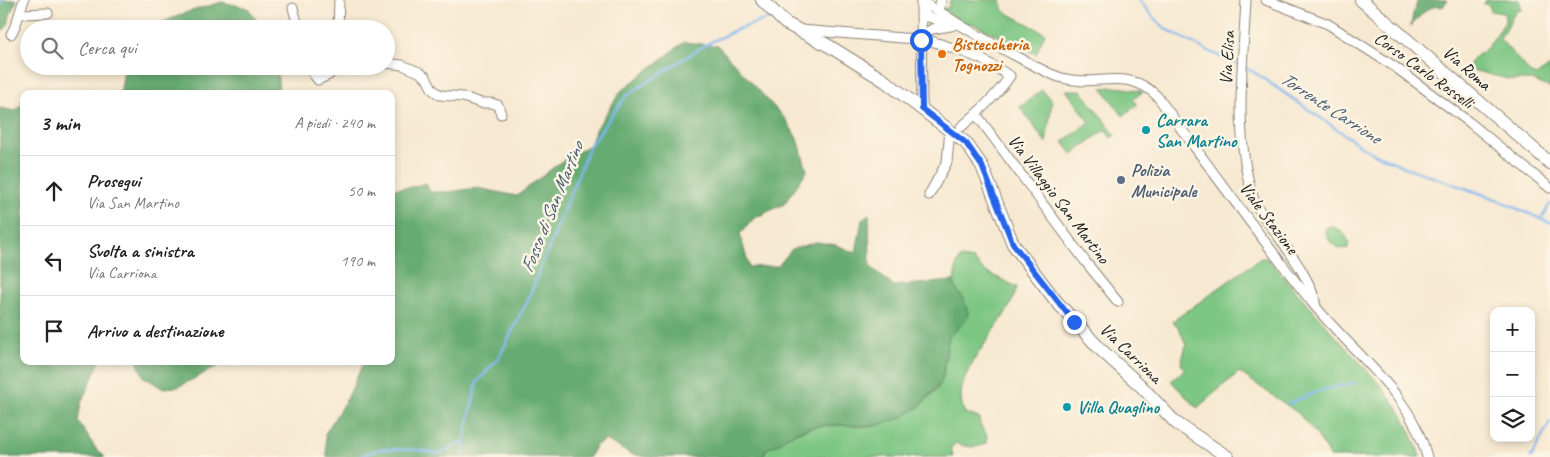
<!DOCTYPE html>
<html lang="it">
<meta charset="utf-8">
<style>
body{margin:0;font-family:Caveat,sans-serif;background:#f2f2f2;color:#222}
.controls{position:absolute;right:15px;bottom:15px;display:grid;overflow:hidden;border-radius:10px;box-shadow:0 2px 8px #0003}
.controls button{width:45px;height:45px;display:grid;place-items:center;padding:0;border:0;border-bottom:1px solid #e0e0e0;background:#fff;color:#222;font:25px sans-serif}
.stop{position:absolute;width:15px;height:15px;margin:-11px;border:4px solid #2563eb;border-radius:50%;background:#fff}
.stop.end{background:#2563eb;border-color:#fff;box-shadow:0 1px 5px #0008}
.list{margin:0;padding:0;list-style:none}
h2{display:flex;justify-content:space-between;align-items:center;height:65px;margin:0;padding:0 20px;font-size:21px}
h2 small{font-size:16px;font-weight:400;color:#767676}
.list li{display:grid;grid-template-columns:32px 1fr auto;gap:15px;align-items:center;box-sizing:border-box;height:70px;padding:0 20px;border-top:1px solid #e0e0e0}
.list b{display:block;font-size:19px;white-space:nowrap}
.list p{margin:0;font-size:16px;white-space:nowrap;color:#767676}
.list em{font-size:16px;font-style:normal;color:#767676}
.icon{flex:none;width:28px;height:28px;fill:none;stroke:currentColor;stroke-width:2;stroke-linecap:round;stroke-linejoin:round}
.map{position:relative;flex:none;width:1550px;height:457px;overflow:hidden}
.search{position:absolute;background:#fff;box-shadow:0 2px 8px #0003;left:20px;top:20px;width:375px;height:55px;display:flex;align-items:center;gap:12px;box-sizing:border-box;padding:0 18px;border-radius:28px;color:#767676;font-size:19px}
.panel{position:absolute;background:#fff;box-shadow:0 2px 8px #0003;left:20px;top:90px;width:375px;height:275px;border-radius:10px}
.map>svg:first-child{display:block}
.green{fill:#7dc683;stroke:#4c7150}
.forest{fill:#66ab71;stroke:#416446}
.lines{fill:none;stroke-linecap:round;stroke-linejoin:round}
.stream{stroke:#7eb6ee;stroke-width:2.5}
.street-casing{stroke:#8a8276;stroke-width:11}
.secondary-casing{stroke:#8a8276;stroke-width:14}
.street{stroke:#fff;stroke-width:9}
.secondary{stroke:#fff;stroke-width:12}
.route{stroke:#2563eb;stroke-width:6}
.food-dot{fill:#e8710a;stroke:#fcf5e5;stroke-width:2}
.culture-dot{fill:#0f9aa8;stroke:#fcf5e5;stroke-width:2}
.service-dot{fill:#5c6f8a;stroke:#fcf5e5;stroke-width:2}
.labels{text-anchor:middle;stroke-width:5;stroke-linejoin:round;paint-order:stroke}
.food-label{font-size:18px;font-weight:bold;fill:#c56008;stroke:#fcf5e5;text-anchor:start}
.street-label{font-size:18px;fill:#1c1c1c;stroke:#fcf5e5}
.culture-label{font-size:18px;font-weight:bold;fill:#0d838f;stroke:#fcf5e5;text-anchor:start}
.service-label{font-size:18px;font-weight:bold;fill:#4e5e75;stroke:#fcf5e5;text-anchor:start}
.water-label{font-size:19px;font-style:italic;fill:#435a70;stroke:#fcf5e5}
</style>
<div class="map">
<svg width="1550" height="457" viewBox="0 0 1550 457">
<rect width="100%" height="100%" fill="#fcf5e5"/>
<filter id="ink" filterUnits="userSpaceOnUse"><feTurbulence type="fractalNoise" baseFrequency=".02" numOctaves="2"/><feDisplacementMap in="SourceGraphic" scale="10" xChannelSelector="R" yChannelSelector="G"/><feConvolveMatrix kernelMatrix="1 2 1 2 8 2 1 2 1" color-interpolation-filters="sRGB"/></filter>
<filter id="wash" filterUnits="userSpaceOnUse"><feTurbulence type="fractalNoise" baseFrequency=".0096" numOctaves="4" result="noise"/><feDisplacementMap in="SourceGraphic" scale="20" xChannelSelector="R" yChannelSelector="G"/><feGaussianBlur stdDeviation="1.12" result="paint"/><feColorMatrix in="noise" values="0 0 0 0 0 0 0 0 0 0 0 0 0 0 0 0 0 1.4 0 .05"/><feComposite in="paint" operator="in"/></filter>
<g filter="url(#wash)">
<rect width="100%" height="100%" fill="#f7e9d1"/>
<g class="green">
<polygon points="950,0 1001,0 1003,9 1007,13 1045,33 1036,54 1025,48 1017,49 1012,43 974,24 961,23 943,9 949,7"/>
<polygon points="1486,0 1519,0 1522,10 1517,9 1500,39 1531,74 1536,76 1550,66 1550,88 1532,80 1512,80 1468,69 1472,60 1488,47 1505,22 1505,16 1503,13 1491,11 1489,5 1484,4"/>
<polygon points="1112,87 1125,88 1143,92 1133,99 1137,105 1123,116 1102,88"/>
<polygon points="1042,90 1052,101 1046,143 1020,107"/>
<polygon points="1066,90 1081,90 1115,135 1111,138 1105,130 1072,154 1063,142 1090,122"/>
<path d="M1331,226C1340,229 1351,237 1348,248C1337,252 1324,239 1326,228Z"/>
<path d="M960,258L974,260L984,271L1017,287C1009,326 945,374 965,413L979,418L980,425L987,435L986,443C978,449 965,447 956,443L951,447L953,457H763L766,449L780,443L786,437L814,426L844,425L867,427L901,418L920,406L937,389L943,376L947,344L949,337L965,321L964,299L955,288L954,281L957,264Z"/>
<path d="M1261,258H1267C1291,285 1314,312 1338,339C1372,376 1406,407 1420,457H1330L1317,435L1298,413L1239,372L1197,408L1171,381L1185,369L1181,364L1186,345L1180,330L1173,321Z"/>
</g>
<g class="forest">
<polygon points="0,0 17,0 11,12 8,25 0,34"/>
<path d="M1418,0H1447L1443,7C1428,3 1420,17 1411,26L1413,14Z"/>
<polygon points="222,2 248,8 257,21 258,29 145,29 188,12"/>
<polygon points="684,42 718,46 786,120 799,142 807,171 784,204 753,219 740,234 749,267 778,266 792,249 817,242 836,245 856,253 862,220 869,214 870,266 893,286 954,281 955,288 964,299 968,314 965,321 949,337 941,383 920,406 901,418 875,426 829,425 807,428 786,437 780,443 766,449 763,457 647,457 631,454 606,440 596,445 589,457 327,457 325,434 350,393 364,361 391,361 391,189 412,187 426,183 430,192 448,192 477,188 517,196 559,163 590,145 596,129 621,91"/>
<polygon points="125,66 277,66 279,94 120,94"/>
<polygon points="24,102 24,361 100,361 81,403 78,421 96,449 105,457 0,457 0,108 15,111"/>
<polygon points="137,361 228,361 178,387 162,388 144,377"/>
</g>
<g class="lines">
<g class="stream">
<polyline points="1139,0 1154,18 1166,29 1206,50 1254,72 1367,150 1405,167 1496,199 1550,223"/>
<polyline points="0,4 3,0"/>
<polyline points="1542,218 1550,204"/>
<polyline points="1288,404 1318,391 1355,383"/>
<polyline points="358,457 380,449 418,450 438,454 464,442"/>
<polyline points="464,457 464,442 477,382 498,359 527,302 590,145 626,96 705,45 736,30 770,18"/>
<polyline points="1531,457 1550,422"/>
</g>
</g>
</g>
<g filter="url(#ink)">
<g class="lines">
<defs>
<g id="street">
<polyline points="921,0 922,109"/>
<path d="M923,0C929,8 937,10 945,15C968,31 993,44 1018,57C1032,64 1047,74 1062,78C1096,88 1127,66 1157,96C1209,166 1260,238 1315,306C1354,354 1412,394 1427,457"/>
<path d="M1246,0C1243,64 1233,138 1254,200C1257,209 1265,218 1270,225C1286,247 1313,281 1316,307"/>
<polyline points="1266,0 1328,24 1395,67 1469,122 1550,188"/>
<polyline points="293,8 299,29"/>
<polyline points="921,9 928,17 954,25"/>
<polyline points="939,11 941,0"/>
<polyline points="21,14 48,13"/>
<polyline points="338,29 339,0"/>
<path d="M800,30L928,40L956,49L981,59L1010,76C997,95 979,112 961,127"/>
<path d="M11,34C18,23 19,12 24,0"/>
<polyline points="921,36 932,29 951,26"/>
<polyline points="386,63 402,65 419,72 426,77 433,90 440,95 463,97 481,103 491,103 498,105 501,114"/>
<polyline points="309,66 311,71 318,80 329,75 333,66"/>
<polyline points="976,114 1085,261 1118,302"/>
<polyline points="929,195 947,162 950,130"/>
</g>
<g id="secondary">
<polyline points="762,0 785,23 829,46 885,81 966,143 982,166 1013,244 1056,301 1100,349 1141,386 1176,423 1228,457"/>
<polyline points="1361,0 1550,163"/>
</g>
</defs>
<use href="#street" class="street-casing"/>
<use href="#secondary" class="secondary-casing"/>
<use href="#street" class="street"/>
<use href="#secondary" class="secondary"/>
</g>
</g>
<g class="lines" filter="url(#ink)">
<polyline class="route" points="921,40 922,109 966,143 982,166 1013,244 1074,322"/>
</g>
<circle class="food-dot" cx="942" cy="54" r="5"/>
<g class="culture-dot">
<circle cx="1146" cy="130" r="5"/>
<circle cx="1067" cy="407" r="5"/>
</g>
<circle class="service-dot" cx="1121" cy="180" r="5"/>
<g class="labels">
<g class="food-label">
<text x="952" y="50">Bisteccheria<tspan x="952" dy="21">Tognozzi</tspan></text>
</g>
<g class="street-label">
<text transform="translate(1227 58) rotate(-87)" y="6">Via Elisa</text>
<text transform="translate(1467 68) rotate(41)" y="6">Via Roma</text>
<text transform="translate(1424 70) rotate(36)" y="6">Corso Carlo Rosselli</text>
<text transform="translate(1059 199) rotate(53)" y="6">Via Villaggio San Martino</text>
<text transform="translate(1269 218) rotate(53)" y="6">Viale Stazione</text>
<text transform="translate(1131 353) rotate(44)" y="6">Via Carriona</text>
</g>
<g class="culture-label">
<text x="1156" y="126">Carrara<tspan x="1156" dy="21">San Martino</tspan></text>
<text x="1077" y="413">Villa Quaglino</text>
</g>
<g class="service-label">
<text x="1131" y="176">Polizia<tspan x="1131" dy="21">Municipale</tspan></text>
</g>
<g class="water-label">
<text transform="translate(1331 107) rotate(33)" y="7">Torrente Carrione</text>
<text transform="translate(551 207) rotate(-68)" y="7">Fosso di San Martino</text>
</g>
</g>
</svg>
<div class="controls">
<button>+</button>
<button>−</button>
<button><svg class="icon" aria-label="layers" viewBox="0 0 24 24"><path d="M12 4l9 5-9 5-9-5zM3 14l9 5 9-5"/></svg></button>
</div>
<div class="stop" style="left:921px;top:40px"></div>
<div class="stop end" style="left:1074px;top:322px"></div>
<div class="search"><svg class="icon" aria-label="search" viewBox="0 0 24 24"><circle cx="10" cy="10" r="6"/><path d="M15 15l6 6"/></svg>Cerca qui</div>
<section class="panel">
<h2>3 min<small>A piedi · 240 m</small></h2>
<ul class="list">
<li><svg class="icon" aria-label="ahead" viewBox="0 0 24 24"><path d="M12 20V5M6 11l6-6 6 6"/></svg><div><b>Prosegui</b><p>Via San Martino</p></div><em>50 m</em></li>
<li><svg class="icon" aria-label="left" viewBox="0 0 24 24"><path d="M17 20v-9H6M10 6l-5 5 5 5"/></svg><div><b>Svolta a sinistra</b><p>Via Carriona</p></div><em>190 m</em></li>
<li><svg class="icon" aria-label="arrive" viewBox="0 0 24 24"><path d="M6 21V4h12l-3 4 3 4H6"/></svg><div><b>Arrivo a destinazione</b></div></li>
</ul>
</section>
</div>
